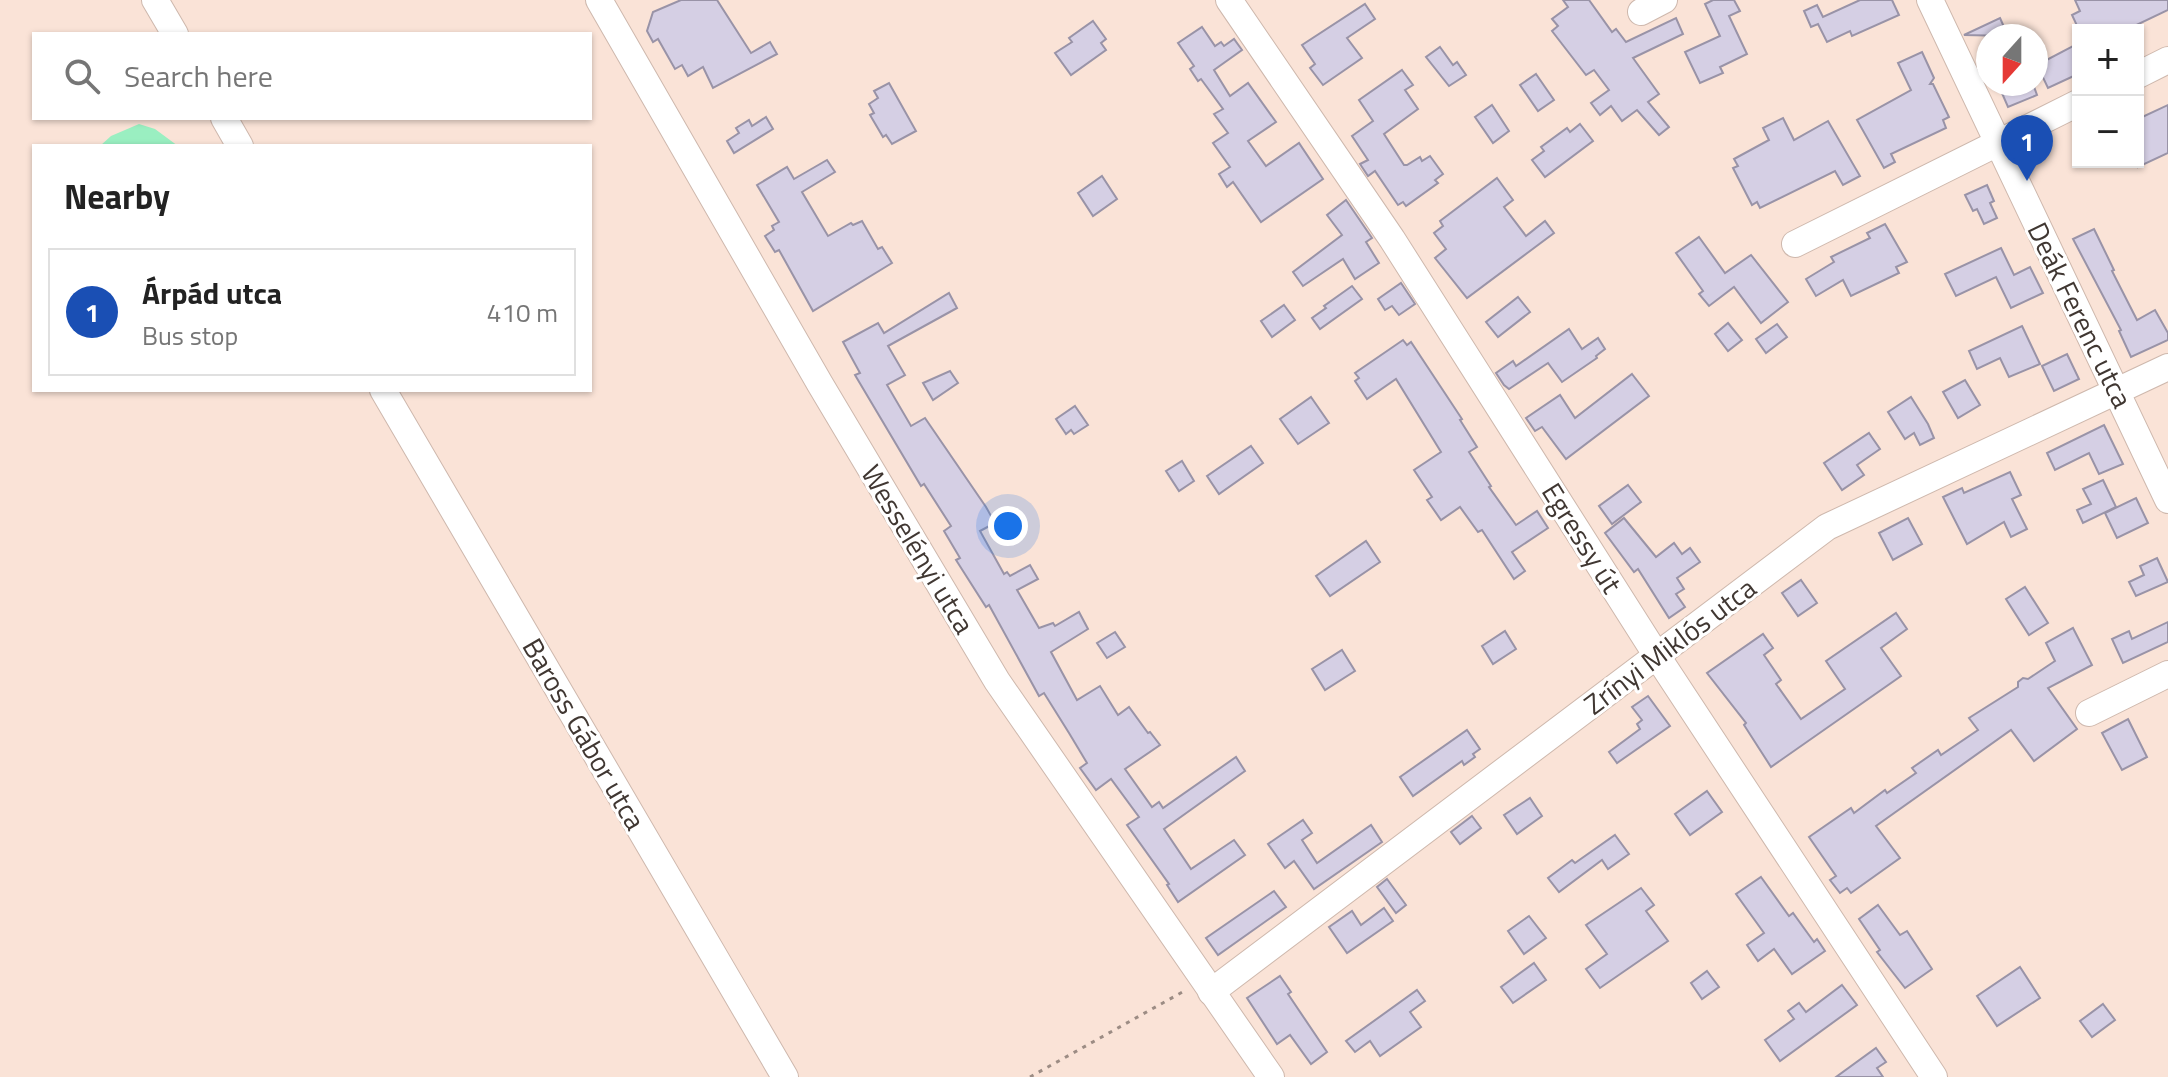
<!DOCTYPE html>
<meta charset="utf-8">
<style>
body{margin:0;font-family:"Titillium Web",sans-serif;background:#f2f2f2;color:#222}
.controls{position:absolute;right:24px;top:24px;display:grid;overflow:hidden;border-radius:0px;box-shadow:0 2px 6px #0004}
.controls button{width:72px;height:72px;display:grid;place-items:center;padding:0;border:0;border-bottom:2px solid #e0e0e0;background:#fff;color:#222;font:40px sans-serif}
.compass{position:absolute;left:1976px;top:24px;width:72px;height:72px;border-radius:50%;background:#fff;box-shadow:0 2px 6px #0004;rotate:201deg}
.you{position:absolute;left:1008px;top:526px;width:28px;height:28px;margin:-20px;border:6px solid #fff;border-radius:50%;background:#1a73e8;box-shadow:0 0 0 12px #1a73e833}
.badge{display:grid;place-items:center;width:52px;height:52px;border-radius:50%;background:#0f766e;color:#fff;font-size:26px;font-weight:700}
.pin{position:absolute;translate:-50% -66px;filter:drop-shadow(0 2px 4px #0008)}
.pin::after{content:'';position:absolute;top:42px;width:28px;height:24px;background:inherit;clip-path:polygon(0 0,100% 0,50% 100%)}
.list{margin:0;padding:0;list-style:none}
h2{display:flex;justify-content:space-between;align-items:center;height:104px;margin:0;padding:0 32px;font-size:34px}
h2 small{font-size:26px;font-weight:400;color:#767676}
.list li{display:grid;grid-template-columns:52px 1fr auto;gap:24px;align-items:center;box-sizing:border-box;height:128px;margin:0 16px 16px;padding:0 16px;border:2px solid #e0e0e0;border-radius:0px}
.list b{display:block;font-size:30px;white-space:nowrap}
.list p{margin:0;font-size:26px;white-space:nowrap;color:#767676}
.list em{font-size:26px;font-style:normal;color:#767676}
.icon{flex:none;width:44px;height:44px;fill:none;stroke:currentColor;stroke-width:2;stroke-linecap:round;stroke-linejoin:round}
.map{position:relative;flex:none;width:2168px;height:1077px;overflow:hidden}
.search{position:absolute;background:#fff;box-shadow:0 2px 6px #0004;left:32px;top:32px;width:560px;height:88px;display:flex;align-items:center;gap:20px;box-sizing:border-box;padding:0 28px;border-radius:0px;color:#767676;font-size:30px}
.panel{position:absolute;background:#fff;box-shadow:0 2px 6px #0004;left:32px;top:144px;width:560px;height:248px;border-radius:0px}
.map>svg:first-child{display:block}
.green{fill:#9aefc1}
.building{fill:#d5cfe4;stroke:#9993a7;stroke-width:2}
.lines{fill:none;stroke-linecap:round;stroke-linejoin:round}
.minor-casing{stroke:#ceb8ad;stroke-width:28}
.path{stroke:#9c8c84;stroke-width:3;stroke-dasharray:4 6;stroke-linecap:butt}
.minor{stroke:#fff;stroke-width:26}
.labels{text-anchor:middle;stroke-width:6;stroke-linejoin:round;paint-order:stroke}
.street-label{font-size:28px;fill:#403732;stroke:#fff}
</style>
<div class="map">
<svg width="2168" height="1077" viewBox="0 0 2168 1077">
<rect width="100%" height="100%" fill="#fae3d7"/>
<polygon class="green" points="139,124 155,129 178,146 100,146 111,136"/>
<g class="building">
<polygon points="681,0 717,0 751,53 770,42 777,54 713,88 703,67 688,76 682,65 675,69 658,39 653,42 647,31 653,12"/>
<polygon points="1563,0 1589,0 1612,32 1616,29 1626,42 1676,18 1683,34 1633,58 1659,94 1648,102 1669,127 1659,135 1637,110 1622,121 1611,106 1600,115 1591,103 1609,90 1594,70 1586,75 1552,31 1558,26 1552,19 1568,7"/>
<polygon points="1713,0 1734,0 1740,11 1729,16 1747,54 1720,67 1723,73 1700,83 1685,52 1720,36 1705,4"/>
<polygon points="1860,0 1892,0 1899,15 1852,36 1850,31 1827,42 1818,24 1811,27 1804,11 1817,5 1823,17"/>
<polygon points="2075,0 2168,0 2168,10 2126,30 2079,30 2072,15 2080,11"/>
<polygon points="1365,4 1375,19 1347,38 1362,58 1323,85 1310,68 1315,64 1302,45"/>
<polygon points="2000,18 2008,36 1964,35"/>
<polygon points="1093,21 1106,39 1101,43 1106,50 1071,75 1055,53 1072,42 1069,38"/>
<polygon points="1202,27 1215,46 1221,42 1224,46 1234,39 1242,50 1214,70 1230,96 1248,83 1276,122 1248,141 1266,166 1299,143 1323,179 1261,222 1233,182 1227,187 1219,174 1230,167 1213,143 1228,133 1214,114 1223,109 1201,79 1198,81 1190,69 1194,66 1178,43"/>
<polygon points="2073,46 2078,56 2078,74 2048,88 2037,65"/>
<polygon points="1440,47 1453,65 1457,62 1466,75 1449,86 1426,57"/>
<polygon points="1922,52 1934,78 1930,84 1933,84 1949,117 1943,120 1946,128 1891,154 1895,162 1884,168 1857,120 1911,90 1898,63"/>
<polygon points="1402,70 1413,85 1405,90 1418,109 1384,134 1404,165 1407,165 1420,157 1422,161 1430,156 1443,174 1435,180 1438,183 1406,206 1403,202 1398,205 1375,171 1368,176 1360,164 1368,160 1352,136 1373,121 1359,100"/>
<polygon points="1536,74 1554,100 1538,111 1520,85"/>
<polygon points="889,83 916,131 892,144 886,135 883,137 870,115 874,113 869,104 878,98 874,91"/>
<polygon points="1998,84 2033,84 2037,95 2008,107"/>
<polygon points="1492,105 1509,131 1493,143 1475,117"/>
<polygon points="2168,105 2168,153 2138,167 2138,119"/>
<polygon points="766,117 773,129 734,153 727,141 739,133 736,128 749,120 752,126"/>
<polygon points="1783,118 1794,140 1828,121 1860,176 1843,185 1835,171 1760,208 1757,202 1752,205 1733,168 1738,166 1734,159 1769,140 1763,128"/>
<polygon points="1580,124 1593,141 1545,177 1532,160 1544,151 1541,147 1567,128 1570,132"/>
<polygon points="827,160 835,172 802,192 828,236 851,223 853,225 862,221 878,249 882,247 892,263 813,311 779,250 775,252 765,236 774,230 772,226 779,222 757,185 787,167 794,179"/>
<polygon points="1102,176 1117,199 1093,216 1078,193"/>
<polygon points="1497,178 1513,200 1504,207 1526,236 1545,221 1554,233 1467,298 1435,258 1446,249 1434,233 1443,226 1440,221"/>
<polygon points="1987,185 1994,201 1990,203 1997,218 1984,224 1977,209 1973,211 1965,195"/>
<polygon points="1346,200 1372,238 1366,242 1379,263 1355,279 1343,259 1303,286 1293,272 1342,235 1327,215"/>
<polygon points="1885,224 1907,262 1896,267 1899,273 1851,296 1843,280 1816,296 1806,279 1834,262 1831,257 1870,238 1867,233"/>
<polygon points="2094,229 2114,270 2112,271 2137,320 2155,310 2168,333 2168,340 2131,357 2119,331 2121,330 2073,239"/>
<polygon points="1699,237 1725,273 1751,255 1788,302 1761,323 1734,287 1709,306 1699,294 1703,291 1676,253"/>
<polygon points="2001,248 2014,275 2030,267 2043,293 2011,308 1996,277 1956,296 1945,274"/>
<polygon points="1401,283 1415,304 1399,315 1392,306 1385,310 1378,299"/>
<polygon points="1352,286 1362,299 1320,329 1312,318 1326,308 1324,306"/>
<polygon points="949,293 957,308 888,346 905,375 887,385 911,426 925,418 986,507 995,523 980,531 1004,574 1007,572 1010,576 1030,565 1038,579 1017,590 1039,628 1053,623 1055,626 1079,612 1088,629 1051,652 1077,700 1100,686 1118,715 1129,707 1148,733 1150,732 1160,745 1125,769 1152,807 1159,802 1163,808 1236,757 1245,771 1164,829 1191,869 1234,840 1245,855 1178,902 1167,885 1169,884 1127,825 1139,817 1111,779 1096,790 1080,768 1087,763 1069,733 1044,693 1039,696 989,605 986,607 956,560 960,558 944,531 951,526 924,484 921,486 855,375 860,373 843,342 878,323 884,333"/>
<polygon points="1518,297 1530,312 1498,337 1486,322"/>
<polygon points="1284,305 1295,320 1272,337 1261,321"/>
<polygon points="1728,323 1742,340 1728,351 1715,334"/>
<polygon points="1777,324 1787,337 1766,353 1756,339"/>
<polygon points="2022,326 2040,364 2009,377 2000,358 1977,369 1969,351"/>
<polygon points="1569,329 1582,349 1598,338 1605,349 1596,356 1597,358 1562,382 1548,363 1509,389 1504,385 1496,373 1513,361 1516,366"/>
<polygon points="1403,340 1407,345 1411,342 1462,419 1460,420 1477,447 1469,452 1491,486 1489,487 1516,525 1537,511 1548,528 1512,552 1525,571 1514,579 1482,530 1478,532 1460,507 1441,520 1427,500 1432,497 1414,470 1441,452 1396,379 1367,399 1355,381 1359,378 1355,373"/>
<polygon points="2067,354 2079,379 2054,391 2042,366"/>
<polygon points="950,371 958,383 933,400 923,383"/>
<polygon points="1632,374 1649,396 1566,459 1542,427 1535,431 1526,418 1560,395 1575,418"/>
<polygon points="1965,380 1980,405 1958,418 1943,392"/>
<polygon points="1311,397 1329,423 1298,444 1280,419"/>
<polygon points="1911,397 1928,424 1934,438 1920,445 1914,433 1905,439 1888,412"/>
<polygon points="1075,406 1088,425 1074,434 1071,430 1066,434 1056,419"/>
<polygon points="2104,425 2123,464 2099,474 2089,453 2055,470 2047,453"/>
<polygon points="1869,433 1880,449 1857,465 1864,475 1842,490 1824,463"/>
<polygon points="1251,446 1263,463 1219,494 1207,476"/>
<polygon points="1182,461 1194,481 1179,491 1166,471"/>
<polygon points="2010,472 2021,495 2012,499 2027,529 2011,537 2004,522 1967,544 1943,497 1962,488 1964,493"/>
<polygon points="2103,480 2116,507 2083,523 2077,510 2091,504 2083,489"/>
<polygon points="1628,485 1641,502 1612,524 1599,506"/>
<polygon points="2136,498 2148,523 2117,538 2105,513"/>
<polygon points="1624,518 1656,557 1674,543 1682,554 1690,548 1700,562 1677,578 1684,589 1676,594 1685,607 1669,618 1638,569 1634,572 1605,533"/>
<polygon points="1908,518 1922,544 1893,560 1879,533"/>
<polygon points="1366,541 1380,562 1330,596 1316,576"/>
<polygon points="2157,558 2168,582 2136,596 2129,582 2144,575 2140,566"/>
<polygon points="1801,580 1817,603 1798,616 1782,593"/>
<polygon points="2025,587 2048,623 2029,635 2006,599"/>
<polygon points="1896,613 1907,629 1881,648 1901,676 1771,767 1744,725 1746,723 1707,673 1763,634 1773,648 1764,655 1781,680 1776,684 1801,719 1845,689 1826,661"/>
<polygon points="2168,622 2168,642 2123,663 2112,639 2129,631 2132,639"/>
<polygon points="2073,628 2092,665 2048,688 2077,729 2034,761 2011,730 1876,826 1900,858 1851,893 1847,888 1840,893 1830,880 1836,876 1809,837 1851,808 1854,813 1885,790 1887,793 1916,773 1912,768 1938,750 1941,755 1978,730 1969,718 2018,687 2018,682 2023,678 2028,679 2055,661 2046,643"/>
<polygon points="1505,631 1516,649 1493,664 1482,646"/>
<polygon points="1115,632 1125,647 1107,658 1097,643"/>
<polygon points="1342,650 1355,671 1325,690 1312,669"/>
<polygon points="1648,696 1670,726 1617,763 1609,752 1640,729 1637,724 1642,720 1632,707"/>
<polygon points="2128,719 2147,757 2122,770 2102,733"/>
<polygon points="1467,730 1480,749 1473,754 1475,757 1464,765 1462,761 1413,796 1400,777"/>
<polygon points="1707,791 1722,812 1690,835 1675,814"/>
<polygon points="1530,798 1542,816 1517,834 1504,815"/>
<polygon points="1472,816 1481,828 1460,844 1451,832"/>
<polygon points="1303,820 1312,833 1302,840 1317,863 1371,825 1382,842 1314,889 1294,861 1285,868 1268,844"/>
<polygon points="1615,835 1629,854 1608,869 1602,860 1559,892 1548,878 1572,860 1575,863"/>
<polygon points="1761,877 1789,916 1793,913 1814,942 1817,939 1825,951 1792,974 1774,949 1758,961 1747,945 1764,933 1736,894"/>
<polygon points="1387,879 1406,905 1396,913 1377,887"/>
<polygon points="1641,888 1654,905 1646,911 1668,941 1600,988 1586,969 1607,954 1586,925"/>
<polygon points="1274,891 1286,907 1218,955 1206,938"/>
<polygon points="1878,905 1900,935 1907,931 1932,969 1905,988 1877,952 1880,950 1859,919"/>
<polygon points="1384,908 1393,921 1347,953 1329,927 1352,911 1361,925"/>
<polygon points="1529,916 1546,938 1524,954 1508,931"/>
<polygon points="1534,963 1546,980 1513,1003 1501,987"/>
<polygon points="2020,967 2040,998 1997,1026 1977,996"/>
<polygon points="1707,971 1719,987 1702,999 1691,983"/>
<polygon points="1280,976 1291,992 1288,994 1327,1052 1311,1064 1290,1035 1277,1044 1247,998"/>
<polygon points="1842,985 1857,1005 1780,1061 1765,1040 1794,1019 1788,1011 1799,1003 1806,1012"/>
<polygon points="1417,990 1425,1001 1410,1012 1421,1027 1380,1056 1370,1041 1355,1052 1346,1041"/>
<polygon points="2103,1004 2115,1020 2092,1037 2080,1021"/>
<polygon points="1876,1048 1886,1062 1877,1068 1883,1077 1836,1077"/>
</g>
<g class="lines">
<defs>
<g id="minor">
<polyline points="155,0 175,34"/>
<polyline points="599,0 820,384 997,681 1271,1077"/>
<polyline points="1229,0 1392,239 1657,656 1934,1077"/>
<polyline points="1930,0 2168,500"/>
<polyline points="1641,12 1664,0"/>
<polyline points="2138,75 2168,60"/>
<polyline points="224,118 240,146"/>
<polyline points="1795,244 2078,103"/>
<polyline points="383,390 785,1077"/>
<polyline points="2089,713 2168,674"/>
<polyline points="1211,992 1827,527 2168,367"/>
</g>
</defs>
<use href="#minor" class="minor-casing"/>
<polyline class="path" points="1030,1077 1186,990"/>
<use href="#minor" class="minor"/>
</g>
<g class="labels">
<g class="street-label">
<text transform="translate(2080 315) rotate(64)" y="10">Deák Ferenc utca</text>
<text transform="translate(1582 538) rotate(58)" y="10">Egressy út</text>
<text transform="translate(918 549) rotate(59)" y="10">Wesselényi utca</text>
<text transform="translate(1670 646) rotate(-37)" y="10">Zrínyi Miklós utca</text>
<text transform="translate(584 734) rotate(60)" y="10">Baross Gábor utca</text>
</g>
</g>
</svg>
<div class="controls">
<button>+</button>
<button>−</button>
</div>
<svg class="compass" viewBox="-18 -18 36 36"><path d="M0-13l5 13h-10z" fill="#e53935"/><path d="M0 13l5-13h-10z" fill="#767676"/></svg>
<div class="you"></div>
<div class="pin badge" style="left:2027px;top:181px;background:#1a4fb4">1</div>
<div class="search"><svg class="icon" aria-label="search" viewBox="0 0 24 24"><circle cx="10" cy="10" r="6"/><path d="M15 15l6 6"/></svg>Search here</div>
<section class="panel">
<h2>Nearby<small></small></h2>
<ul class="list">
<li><span class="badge" style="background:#1a4fb4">1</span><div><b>Árpád utca</b><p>Bus stop</p></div><em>410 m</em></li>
</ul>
</section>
</div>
